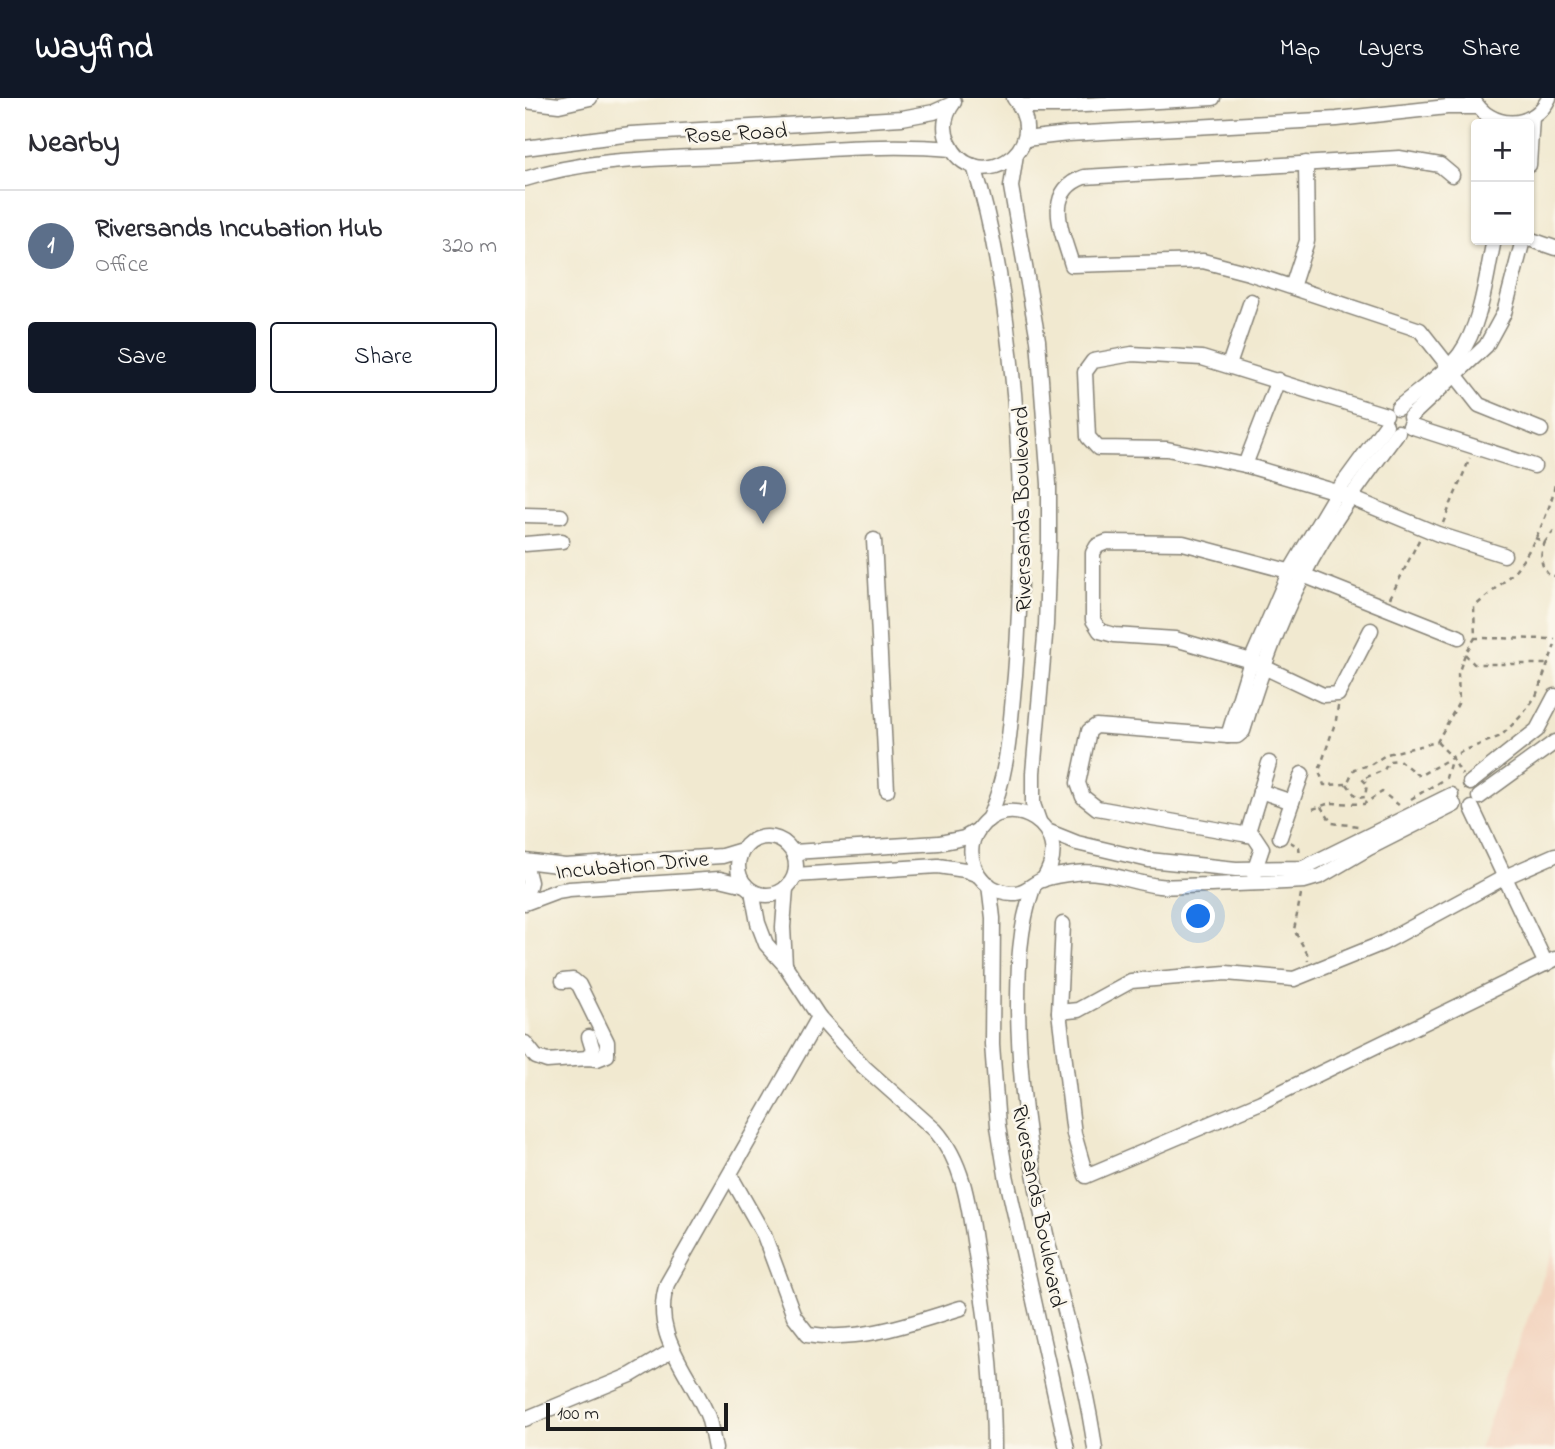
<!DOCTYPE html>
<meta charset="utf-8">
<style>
body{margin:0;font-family:"Indie Flower",sans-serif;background:#f2f2f3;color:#2b2b33}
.controls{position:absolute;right:21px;top:21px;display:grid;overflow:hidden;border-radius:7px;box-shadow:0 2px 5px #0004}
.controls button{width:63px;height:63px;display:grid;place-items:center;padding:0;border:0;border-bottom:2px solid #e1e1e2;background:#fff;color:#2b2b33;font:35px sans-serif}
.scale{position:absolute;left:21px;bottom:18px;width:182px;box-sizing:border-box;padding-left:7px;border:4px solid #1c1c1c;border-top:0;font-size:19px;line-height:24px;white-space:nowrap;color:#1c1c1c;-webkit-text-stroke:5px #fbf7ec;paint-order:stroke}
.you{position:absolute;left:674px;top:819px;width:24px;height:24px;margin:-18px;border:5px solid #fff;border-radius:50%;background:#1a73e8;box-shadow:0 0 0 10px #1a73e833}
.badge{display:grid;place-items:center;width:46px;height:46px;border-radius:50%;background:#111827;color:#fff;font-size:23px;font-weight:700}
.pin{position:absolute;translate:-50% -58px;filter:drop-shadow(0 2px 4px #0008)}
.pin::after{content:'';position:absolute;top:37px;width:24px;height:21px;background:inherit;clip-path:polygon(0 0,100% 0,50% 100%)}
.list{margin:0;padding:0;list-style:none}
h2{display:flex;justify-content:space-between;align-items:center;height:91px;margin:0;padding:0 28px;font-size:30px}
h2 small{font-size:23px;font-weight:400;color:#7c7c81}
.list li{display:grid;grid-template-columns:46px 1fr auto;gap:21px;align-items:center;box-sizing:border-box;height:112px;padding:0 28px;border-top:2px solid #e1e1e2}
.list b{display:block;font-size:26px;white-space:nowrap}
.list p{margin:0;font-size:23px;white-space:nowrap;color:#7c7c81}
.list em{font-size:23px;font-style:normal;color:#7c7c81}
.actions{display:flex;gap:14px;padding:21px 28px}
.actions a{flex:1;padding:16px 0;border:2px solid #111827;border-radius:7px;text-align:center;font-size:24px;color:#111827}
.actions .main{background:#111827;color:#fff}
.map{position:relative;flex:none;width:1030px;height:1351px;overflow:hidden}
header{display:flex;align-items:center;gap:42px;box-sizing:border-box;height:98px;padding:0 35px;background:#111827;color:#fff}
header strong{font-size:33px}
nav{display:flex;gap:38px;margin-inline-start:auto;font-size:24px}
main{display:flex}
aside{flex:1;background:#fff}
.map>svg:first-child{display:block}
.built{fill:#f3d4bf}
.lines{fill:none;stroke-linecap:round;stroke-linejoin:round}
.minor-casing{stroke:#868276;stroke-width:17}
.path{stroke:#868276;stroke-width:2.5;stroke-dasharray:5 5;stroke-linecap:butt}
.minor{stroke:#fff;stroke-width:14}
.labels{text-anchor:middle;stroke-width:5;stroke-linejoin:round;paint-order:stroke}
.street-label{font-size:23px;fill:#1c1c1c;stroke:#fbf7ec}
</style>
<header>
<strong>Wayfind</strong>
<nav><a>Map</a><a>Layers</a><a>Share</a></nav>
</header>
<main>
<aside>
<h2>Nearby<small></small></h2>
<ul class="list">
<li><span class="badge" style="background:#5c6f8a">1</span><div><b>Riversands Incubation Hub</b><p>Office</p></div><em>320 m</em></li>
</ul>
<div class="actions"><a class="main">Save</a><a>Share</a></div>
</aside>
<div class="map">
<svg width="1030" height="1351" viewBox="0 0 1030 1351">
<rect width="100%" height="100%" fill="#fbf7ec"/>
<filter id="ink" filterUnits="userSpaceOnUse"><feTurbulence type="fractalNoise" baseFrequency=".0143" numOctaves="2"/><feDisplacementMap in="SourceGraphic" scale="14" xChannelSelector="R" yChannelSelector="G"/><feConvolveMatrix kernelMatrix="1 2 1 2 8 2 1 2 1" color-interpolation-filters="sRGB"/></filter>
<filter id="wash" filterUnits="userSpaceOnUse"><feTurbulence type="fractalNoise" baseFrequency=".00686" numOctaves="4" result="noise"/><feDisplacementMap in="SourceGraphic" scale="28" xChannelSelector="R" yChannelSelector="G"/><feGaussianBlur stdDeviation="1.57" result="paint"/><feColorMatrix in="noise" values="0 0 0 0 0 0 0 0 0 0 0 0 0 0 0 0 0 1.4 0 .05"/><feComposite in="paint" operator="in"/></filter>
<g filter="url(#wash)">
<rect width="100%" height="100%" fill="#f1e9d0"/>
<polygon class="built" points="1030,1149 1030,1351 954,1351 1015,1188"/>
</g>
<g filter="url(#ink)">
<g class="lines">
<defs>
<g id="minor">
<path d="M948,1C965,32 1008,33 1024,0"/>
<polyline points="0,3 34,7 65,0"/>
<path d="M429,4C420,16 417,31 424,45C448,100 532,53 489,0"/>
<polyline points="495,8 541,8 688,0"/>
<polyline points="500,41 543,36 812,21 922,9 952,9"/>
<polyline points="0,50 106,36 377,20 409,14 427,6"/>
<polyline points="491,56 486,89 513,242 524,386 524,442 521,527 508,675 508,706 514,723"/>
<polyline points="1004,67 1007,19"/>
<path d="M449,68C468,129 478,191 485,255C497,362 499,469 490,577C485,627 484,676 463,722"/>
<path d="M927,77L915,67L874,60L559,79C517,94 538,136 547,167L678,163L724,175L895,232L954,307L1016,332"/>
<path d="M0,81C67,59 142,61 212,57C283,53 355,45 426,51"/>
<polyline points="1004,141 1030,150"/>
<polyline points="767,189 782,143 781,65"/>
<polyline points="704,267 726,203"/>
<path d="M873,310C890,295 923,273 935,256C957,225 961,178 969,142"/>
<polyline points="861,317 677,260 607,256 568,263 560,274 563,339 573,350 642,351 720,367 812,394 913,436 979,457"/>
<polyline points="885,319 961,248 979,215 998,142"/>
<polyline points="885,328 1009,368"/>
<polyline points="720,367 753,282"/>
<polyline points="0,417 36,418"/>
<polyline points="349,442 362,692"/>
<polyline points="0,446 37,443"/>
<polyline points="846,532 813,596 798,597 726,563 650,541 589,537 575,533 568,522 568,455 572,448 582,444 658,445 778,477 934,539"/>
<polyline points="703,638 726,563 764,475 812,394 861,327"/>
<polyline points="945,685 1012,632 1030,598"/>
<polyline points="735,693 767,704 777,676"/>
<polyline points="954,699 1030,644"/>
<polyline points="947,710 1021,866"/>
<polyline points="522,733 552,745 624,762 711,771 778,770 926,697"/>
<polyline points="722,737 744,665"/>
<polyline points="755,739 767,704"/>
<circle cx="242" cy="768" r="29"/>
<polyline points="268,754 414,745 439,740 453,732"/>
<polyline points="1030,757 980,779 858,845 769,881 701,875 606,883 553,912 534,914 549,1036 561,1078 736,1004 1030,861"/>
<polyline points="0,763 40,768 197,758 217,752"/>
<polyline points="0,765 5,784 0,802"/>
<polyline points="270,777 413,768 440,772 453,777"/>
<path d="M518,782C553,729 482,689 453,732C438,754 450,785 475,793C498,800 502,788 519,781C528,778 541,776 550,775C579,771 607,785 634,788C650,790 667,787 682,787C714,786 747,785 779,783L796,778L844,750L929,707"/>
<path d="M729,785L730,771L737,750L729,738L572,710L558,699L553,685L564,633L571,628L703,638H712L718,633C734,580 752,527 778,478C804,427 839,380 873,334"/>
<polyline points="464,787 468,820 467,946 473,1028 481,1077 542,1351"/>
<path d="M508,790C494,830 493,869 493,911C494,983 504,1056 519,1127C535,1202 560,1275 570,1351"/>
<path d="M227,793L233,825L241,846L260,867L294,919L339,969L410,1032C443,1069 445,1121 453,1169C463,1230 469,1289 469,1351"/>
<polyline points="0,805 32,793 44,791 195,781 220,787"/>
<polyline points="260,867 258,829 261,790"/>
<polyline points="534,914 538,826"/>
<polyline points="0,945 11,959 22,963 63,960 72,961 82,957 82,944 54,887 48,882 38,883"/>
<polyline points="63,960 68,952 64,939"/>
<path d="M205,1077L239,1137L269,1218L283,1236C335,1245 387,1225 436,1210"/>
<polyline points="0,1321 106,1277 148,1252"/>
<path d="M190,1351C188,1341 186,1329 183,1319C165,1273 125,1238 142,1186L294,919"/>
</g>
</defs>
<use href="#minor" class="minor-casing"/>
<g class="path">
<polyline points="918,425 945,360"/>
<polyline points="1010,440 1020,444 1030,431"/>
<path d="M1020,444C1015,457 1014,466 1024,477L1030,478"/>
<polyline points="865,500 895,440"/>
<polyline points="949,540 1030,541"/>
<polyline points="940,556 949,566 1023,566"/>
<path d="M813,608L811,622L794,673L799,687L822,686L829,671L845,667L862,656L912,644L934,604L933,576L940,556L950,540L949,509C963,497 979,485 991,471C1007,452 1027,410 1030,385"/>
<polyline points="912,644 927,659 937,677"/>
<polyline points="822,686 832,700 840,699 842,686 837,681 859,672 864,663 874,662 894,678 938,653 976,638 997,617 1011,598 1030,547"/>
<polyline points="886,701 921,680 927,659"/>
<polyline points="796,709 807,725 833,728"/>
<polyline points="788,711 805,705 839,706 857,694 875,708 877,706"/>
<polyline points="765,744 774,749 775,757"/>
<polyline points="776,796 769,832 782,855 783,863"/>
</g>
<use href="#minor" class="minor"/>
</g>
</g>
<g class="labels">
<g class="street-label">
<text transform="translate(211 34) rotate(-3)" y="8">Rose Road</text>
<text transform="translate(496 411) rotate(-91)" y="8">Riversands Boulevard</text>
<text transform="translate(107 766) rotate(-5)" y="8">Incubation Drive</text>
<text transform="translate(515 1108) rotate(79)" y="8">Riversands Boulevard</text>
</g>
</g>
</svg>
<div class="controls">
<button>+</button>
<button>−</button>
</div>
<div class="scale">100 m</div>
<div class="you"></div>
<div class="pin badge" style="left:238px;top:426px;background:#5c6f8a">1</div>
</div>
</main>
